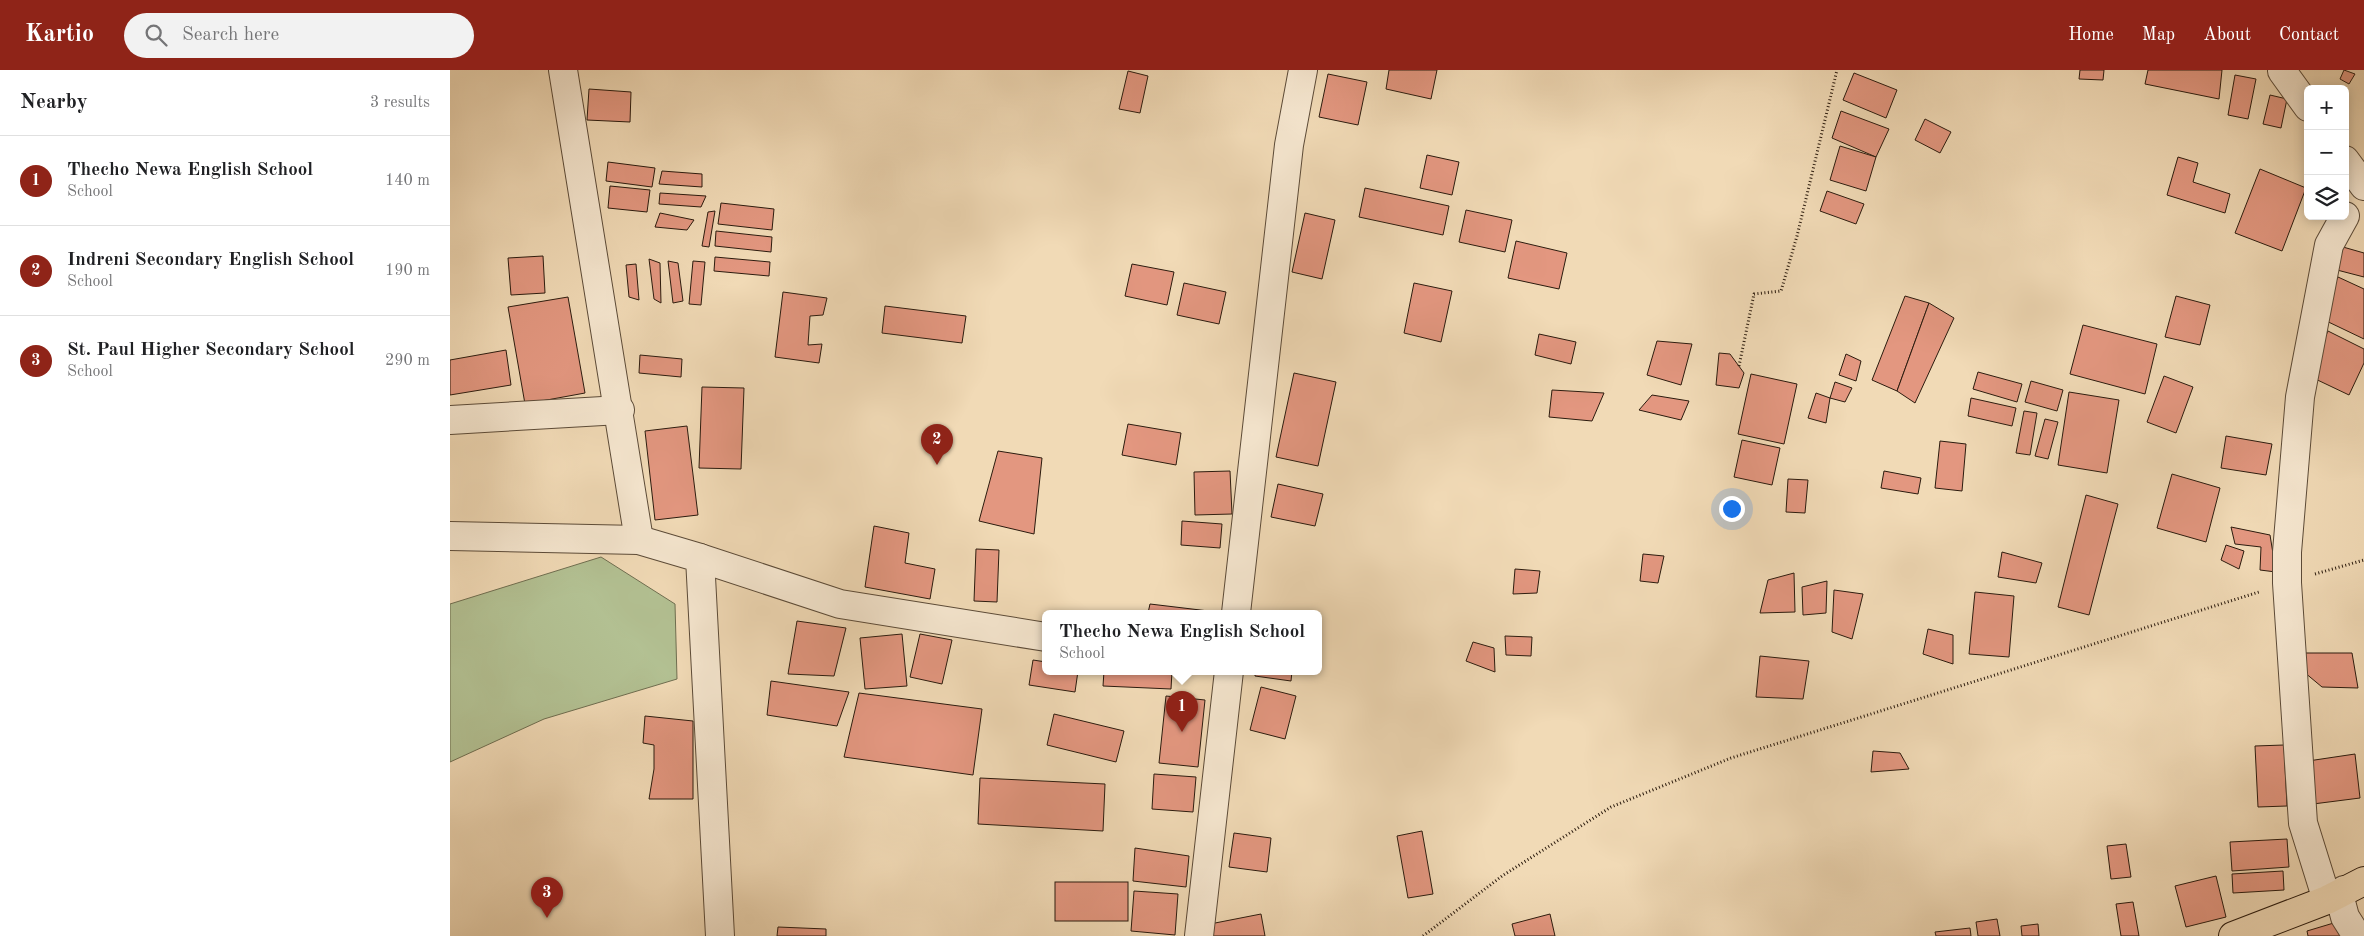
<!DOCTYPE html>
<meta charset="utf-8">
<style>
body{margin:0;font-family:"Old Standard TT",serif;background:#f2f2f2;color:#202124}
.controls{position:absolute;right:15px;top:15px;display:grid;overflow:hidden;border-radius:8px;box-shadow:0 2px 12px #0003}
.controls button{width:45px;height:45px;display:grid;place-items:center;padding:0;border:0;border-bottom:1px solid #e0e0e0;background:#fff;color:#202124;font:25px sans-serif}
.you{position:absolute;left:1281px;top:438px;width:18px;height:18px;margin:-12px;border:4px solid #fff;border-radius:50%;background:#1a73e8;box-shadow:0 0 0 8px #1a73e833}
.badge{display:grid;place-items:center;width:32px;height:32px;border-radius:50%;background:#8f2418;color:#fff;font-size:16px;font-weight:700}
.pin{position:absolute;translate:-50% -41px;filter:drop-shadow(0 1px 2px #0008)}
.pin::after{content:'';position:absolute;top:26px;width:18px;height:15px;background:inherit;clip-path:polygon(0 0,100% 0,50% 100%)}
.popup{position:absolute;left:592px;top:540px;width:280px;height:65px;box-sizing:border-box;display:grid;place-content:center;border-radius:8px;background:#fff;filter:drop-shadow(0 1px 4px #0005);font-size:16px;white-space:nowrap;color:#757577}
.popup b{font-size:19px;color:#202124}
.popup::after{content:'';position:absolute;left:50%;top:100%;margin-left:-10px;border:10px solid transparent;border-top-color:#fff}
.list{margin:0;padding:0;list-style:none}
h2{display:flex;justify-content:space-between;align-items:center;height:65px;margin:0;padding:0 20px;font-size:21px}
h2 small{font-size:16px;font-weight:400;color:#757577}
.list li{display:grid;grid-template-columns:32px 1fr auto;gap:15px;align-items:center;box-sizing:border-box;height:90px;padding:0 20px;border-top:1px solid #e0e0e0}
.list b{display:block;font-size:19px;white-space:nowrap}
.list p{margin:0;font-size:16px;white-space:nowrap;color:#757577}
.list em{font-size:16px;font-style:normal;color:#757577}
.icon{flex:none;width:28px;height:28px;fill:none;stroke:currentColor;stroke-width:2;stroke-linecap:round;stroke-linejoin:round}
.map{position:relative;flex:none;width:1914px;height:866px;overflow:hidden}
header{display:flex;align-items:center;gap:30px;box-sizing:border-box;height:70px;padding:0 25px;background:#8f2418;color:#fff}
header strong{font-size:24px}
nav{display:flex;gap:28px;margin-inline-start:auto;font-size:18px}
.search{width:350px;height:45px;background:#f2f2f2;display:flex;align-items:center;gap:12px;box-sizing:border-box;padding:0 18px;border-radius:28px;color:#757577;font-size:19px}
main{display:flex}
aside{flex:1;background:#fff}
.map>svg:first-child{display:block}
.green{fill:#b3c193;stroke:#6f6e50}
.building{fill:#e39780;stroke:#2b1b0e}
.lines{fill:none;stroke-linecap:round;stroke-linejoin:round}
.street-casing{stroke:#5c4b38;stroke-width:30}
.primary-casing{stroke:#2b1b0e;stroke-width:30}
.path{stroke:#2b1b0e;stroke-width:3;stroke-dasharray:1 2.5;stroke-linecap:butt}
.street{stroke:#f6e7d0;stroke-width:28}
.primary{stroke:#f1dab6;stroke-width:28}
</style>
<header>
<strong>Kartio</strong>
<div class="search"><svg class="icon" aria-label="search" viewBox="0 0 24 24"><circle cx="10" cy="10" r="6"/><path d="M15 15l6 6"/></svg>Search here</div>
<nav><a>Home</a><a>Map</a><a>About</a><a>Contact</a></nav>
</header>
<main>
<aside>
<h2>Nearby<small>3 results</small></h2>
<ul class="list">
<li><span class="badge">1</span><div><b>Thecho Newa English School</b><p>School</p></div><em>140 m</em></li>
<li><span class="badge">2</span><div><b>Indreni Secondary English School</b><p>School</p></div><em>190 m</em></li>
<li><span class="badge">3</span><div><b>St. Paul Higher Secondary School</b><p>School</p></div><em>290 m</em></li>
</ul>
</aside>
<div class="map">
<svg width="1914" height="866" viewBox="0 0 1914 866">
<rect width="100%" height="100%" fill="#f1dab6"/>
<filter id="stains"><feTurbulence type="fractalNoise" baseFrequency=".004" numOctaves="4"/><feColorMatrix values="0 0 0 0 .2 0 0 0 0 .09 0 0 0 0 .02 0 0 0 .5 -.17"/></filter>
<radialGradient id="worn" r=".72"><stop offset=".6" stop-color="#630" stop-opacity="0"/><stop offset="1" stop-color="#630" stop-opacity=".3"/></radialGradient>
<polygon class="green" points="151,487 225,534 227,609 94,649 0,692 0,534"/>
<g class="building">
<polygon points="939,0 987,0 981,29 936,19"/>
<polygon points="1630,0 1654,0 1653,10 1629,9"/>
<polygon points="1698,0 1772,0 1769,29 1695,14"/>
<polygon points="1894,0 1905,4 1899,14 1890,9"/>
<polygon points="678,1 698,6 690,43 669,39"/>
<polygon points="1404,3 1447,20 1436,48 1393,30"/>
<polygon points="878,4 917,12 908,55 869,47"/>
<polygon points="1785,5 1806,9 1798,49 1778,45"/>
<polygon points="139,19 181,22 180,52 137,50"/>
<polygon points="1820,25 1837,29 1831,58 1813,54"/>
<polygon points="1391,41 1439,59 1426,87 1382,68"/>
<polygon points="1475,49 1501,62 1490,83 1465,70"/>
<polygon points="1390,76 1426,87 1416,121 1380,110"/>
<polygon points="977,85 1009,92 1002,125 970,118"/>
<polygon points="1728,87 1748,93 1743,112 1780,124 1775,143 1717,125"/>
<polygon points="158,92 205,98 202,117 156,111"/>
<polygon points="1810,99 1856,118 1832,181 1785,163"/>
<polygon points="212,101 252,104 252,117 209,114"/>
<polygon points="160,116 200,120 197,142 158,138"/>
<polygon points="915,118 999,136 993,165 909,147"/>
<polygon points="1377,121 1414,134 1406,154 1370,141"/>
<polygon points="210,123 256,126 251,137 209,134"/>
<polygon points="271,133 324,139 322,160 268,154"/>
<polygon points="1016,140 1062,150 1055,182 1009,172"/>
<polygon points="265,141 259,177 252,176 258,142"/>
<polygon points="210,143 244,150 237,160 205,157"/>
<polygon points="855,143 885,150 872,209 842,202"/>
<polygon points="266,161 322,167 321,182 265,176"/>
<polygon points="1066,171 1117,183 1109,219 1058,208"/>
<polygon points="1893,177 1914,183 1914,207 1887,200"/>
<polygon points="93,186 95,223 61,225 58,188"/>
<polygon points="265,187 320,192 319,206 264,201"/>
<polygon points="199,189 210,193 211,233 204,229"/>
<polygon points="218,191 228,193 233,231 223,233"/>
<polygon points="243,191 255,192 251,235 239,234"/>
<polygon points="186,194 189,230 179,227 176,195"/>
<polygon points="682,194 724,202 717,235 675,226"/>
<polygon points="1888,207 1914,219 1914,269 1868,247"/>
<polygon points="734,213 776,222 769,254 727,245"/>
<polygon points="964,213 1002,221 991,272 954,263"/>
<polygon points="333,222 377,228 373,245 360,246 358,275 372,274 369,293 325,287"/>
<polygon points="1455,226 1479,233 1447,321 1422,310"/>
<polygon points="1726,226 1760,235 1750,275 1715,267"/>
<polygon points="118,227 135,323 75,334 58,237"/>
<polygon points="1479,233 1504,248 1465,333 1447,321"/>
<polygon points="435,236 516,246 512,273 432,263"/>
<polygon points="1633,255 1707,274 1695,324 1620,304"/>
<polygon points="1878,261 1914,279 1914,293 1899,325 1857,305"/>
<polygon points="1089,264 1126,272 1121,294 1085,285"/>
<polygon points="1207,271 1242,274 1231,315 1197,305"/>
<polygon points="56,280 61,315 0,325 0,290"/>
<polygon points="1269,283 1280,284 1294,303 1289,318 1266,315"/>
<polygon points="1396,284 1411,291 1406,311 1389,305"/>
<polygon points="190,285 232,289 231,307 189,303"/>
<polygon points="1528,302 1572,314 1567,332 1523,319"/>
<polygon points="844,303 886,312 868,396 826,387"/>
<polygon points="1301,304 1347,314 1334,374 1288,364"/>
<polygon points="1714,306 1743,317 1726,363 1697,352"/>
<polygon points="1581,311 1613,320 1607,341 1575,332"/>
<polygon points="1385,312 1402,318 1395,332 1380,328"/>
<polygon points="252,317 294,318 291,399 249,398"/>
<polygon points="1102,320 1154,323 1142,351 1099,347"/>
<polygon points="1619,322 1669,330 1657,403 1608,395"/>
<polygon points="1366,323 1380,328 1376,353 1358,348"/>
<polygon points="1202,325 1239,331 1231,350 1189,340"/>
<polygon points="1521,328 1566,338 1562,356 1518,346"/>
<polygon points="1574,341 1587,343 1580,385 1566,383"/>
<polygon points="1595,349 1608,352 1598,389 1585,386"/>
<polygon points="678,354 731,363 726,395 672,385"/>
<polygon points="237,356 248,445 205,450 195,361"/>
<polygon points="1776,366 1822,374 1816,405 1771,398"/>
<polygon points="1292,370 1330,378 1322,415 1284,407"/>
<polygon points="1490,371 1516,374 1512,421 1485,418"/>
<polygon points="548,381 592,388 584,464 529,451"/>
<polygon points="780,401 782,444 745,445 744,402"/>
<polygon points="1434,401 1471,408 1468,424 1431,418"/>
<polygon points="1722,404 1770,418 1756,472 1707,458"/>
<polygon points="1338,409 1358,410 1355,443 1336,442"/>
<polygon points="828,414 873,424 865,456 821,447"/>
<polygon points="1636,425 1668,434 1639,545 1608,537"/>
<polygon points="732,451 772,454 770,478 731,475"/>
<polygon points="424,456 459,463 455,493 485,499 480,529 415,517"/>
<polygon points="1781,457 1820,465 1826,502 1810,500 1811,477 1785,474"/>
<polygon points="1776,475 1794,481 1789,499 1771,490"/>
<polygon points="526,479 549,480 547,532 524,531"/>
<polygon points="1552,482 1592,493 1586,513 1548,507"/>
<polygon points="1193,484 1214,486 1208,513 1190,511"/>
<polygon points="1065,499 1090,501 1087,523 1063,524"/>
<polygon points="1344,503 1345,542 1310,543 1318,510"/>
<polygon points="1377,511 1376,543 1353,545 1352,517"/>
<polygon points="1384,520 1413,524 1402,569 1382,562"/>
<polygon points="1525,522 1564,526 1559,587 1519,584"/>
<polygon points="700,534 767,542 698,543"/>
<polygon points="347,551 396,558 384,606 338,604"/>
<polygon points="1478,559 1503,565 1503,594 1473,584"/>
<polygon points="452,564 457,616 415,619 410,568"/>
<polygon points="470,564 502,570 492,614 460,607"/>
<polygon points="1055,566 1082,567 1081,586 1056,585"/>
<polygon points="1023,572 1044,578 1045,602 1016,591"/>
<polygon points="1853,583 1902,583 1908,618 1872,617 1854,602"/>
<polygon points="1310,586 1359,591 1353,629 1306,627"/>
<polygon points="583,590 596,592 596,601 628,601 625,622 579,615"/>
<polygon points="654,601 722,601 721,619 653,616"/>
<polygon points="805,601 842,601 841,611 805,606"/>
<polygon points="321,611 399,622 387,656 317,645"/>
<polygon points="811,617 846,626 835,669 800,660"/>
<polygon points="409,623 532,639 523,705 394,687"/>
<polygon points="716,626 755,630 748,697 709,693"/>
<polygon points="604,644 674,661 666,692 597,675"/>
<polygon points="195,646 243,651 243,729 199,729 204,699 204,675 193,673"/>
<polygon points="1834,675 1837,736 1808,737 1805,676"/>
<polygon points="1423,681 1450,683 1459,699 1421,702"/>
<polygon points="1905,684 1910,728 1863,734 1858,691"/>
<polygon points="704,704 746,707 743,742 702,739"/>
<polygon points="530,708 655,714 653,761 528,754"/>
<polygon points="972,761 983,824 958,828 947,766"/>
<polygon points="784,763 821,768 817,802 779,797"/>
<polygon points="1837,769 1839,797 1782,801 1780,772"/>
<polygon points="1676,774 1681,807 1661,809 1657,776"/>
<polygon points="685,778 739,786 736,817 683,811"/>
<polygon points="1833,801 1834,820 1783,823 1782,804"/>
<polygon points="1766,806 1776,847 1736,857 1725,816"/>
<rect x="605" y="812" width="73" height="39"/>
<polygon points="684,821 728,824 725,865 681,861"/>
<polygon points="1683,832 1689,866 1671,866 1666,834"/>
<polygon points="811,844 815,866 762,866 760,854"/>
<polygon points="1100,844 1105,866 1065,866 1062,854"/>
<polygon points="1547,849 1550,866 1528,866 1526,852"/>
<polygon points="1887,852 1892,866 1858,866 1857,861"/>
<polygon points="1588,854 1589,866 1572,866 1571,856"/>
<polygon points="328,857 376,859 376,866 327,866"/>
<polygon points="1520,858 1521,866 1486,866 1485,862"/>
</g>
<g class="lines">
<defs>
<g id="street">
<polyline points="113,0 189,470"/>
<polyline points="1832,1 1858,37"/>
<polyline points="1895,90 1914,116"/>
<polyline points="0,350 170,340"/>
<polyline points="0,466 189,470 250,488 270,866"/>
<polyline points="250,488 390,534 596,567"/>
<polyline points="786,543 839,75 853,0"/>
<polyline points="1894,820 1890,828 1895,847 1907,866"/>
<polyline points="1877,830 1853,753 1837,513 1837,482 1850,327 1879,175 1895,146"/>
<polyline points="749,866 779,601"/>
</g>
<polyline id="primary" points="1783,866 1877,830 1914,811"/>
</defs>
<use href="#street" class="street-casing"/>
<use href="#primary" class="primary-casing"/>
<g class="path">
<polyline points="1289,296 1304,224 1331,221 1347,166 1387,0"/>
<polyline points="1865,504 1914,490"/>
<polyline points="973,866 1052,806 1161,737 1281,688 1809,522"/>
</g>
<use href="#street" class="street"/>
<use href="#primary" class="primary"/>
</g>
<rect width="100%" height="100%" filter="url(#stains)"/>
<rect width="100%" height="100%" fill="url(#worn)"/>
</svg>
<div class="controls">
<button>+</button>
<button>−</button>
<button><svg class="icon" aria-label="layers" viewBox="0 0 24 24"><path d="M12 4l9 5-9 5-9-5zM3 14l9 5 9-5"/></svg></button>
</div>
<div class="you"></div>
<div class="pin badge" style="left:732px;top:662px">1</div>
<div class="popup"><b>Thecho Newa English School</b>School</div>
<div class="pin badge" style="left:487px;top:395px">2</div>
<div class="pin badge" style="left:97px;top:848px">3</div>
</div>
</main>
